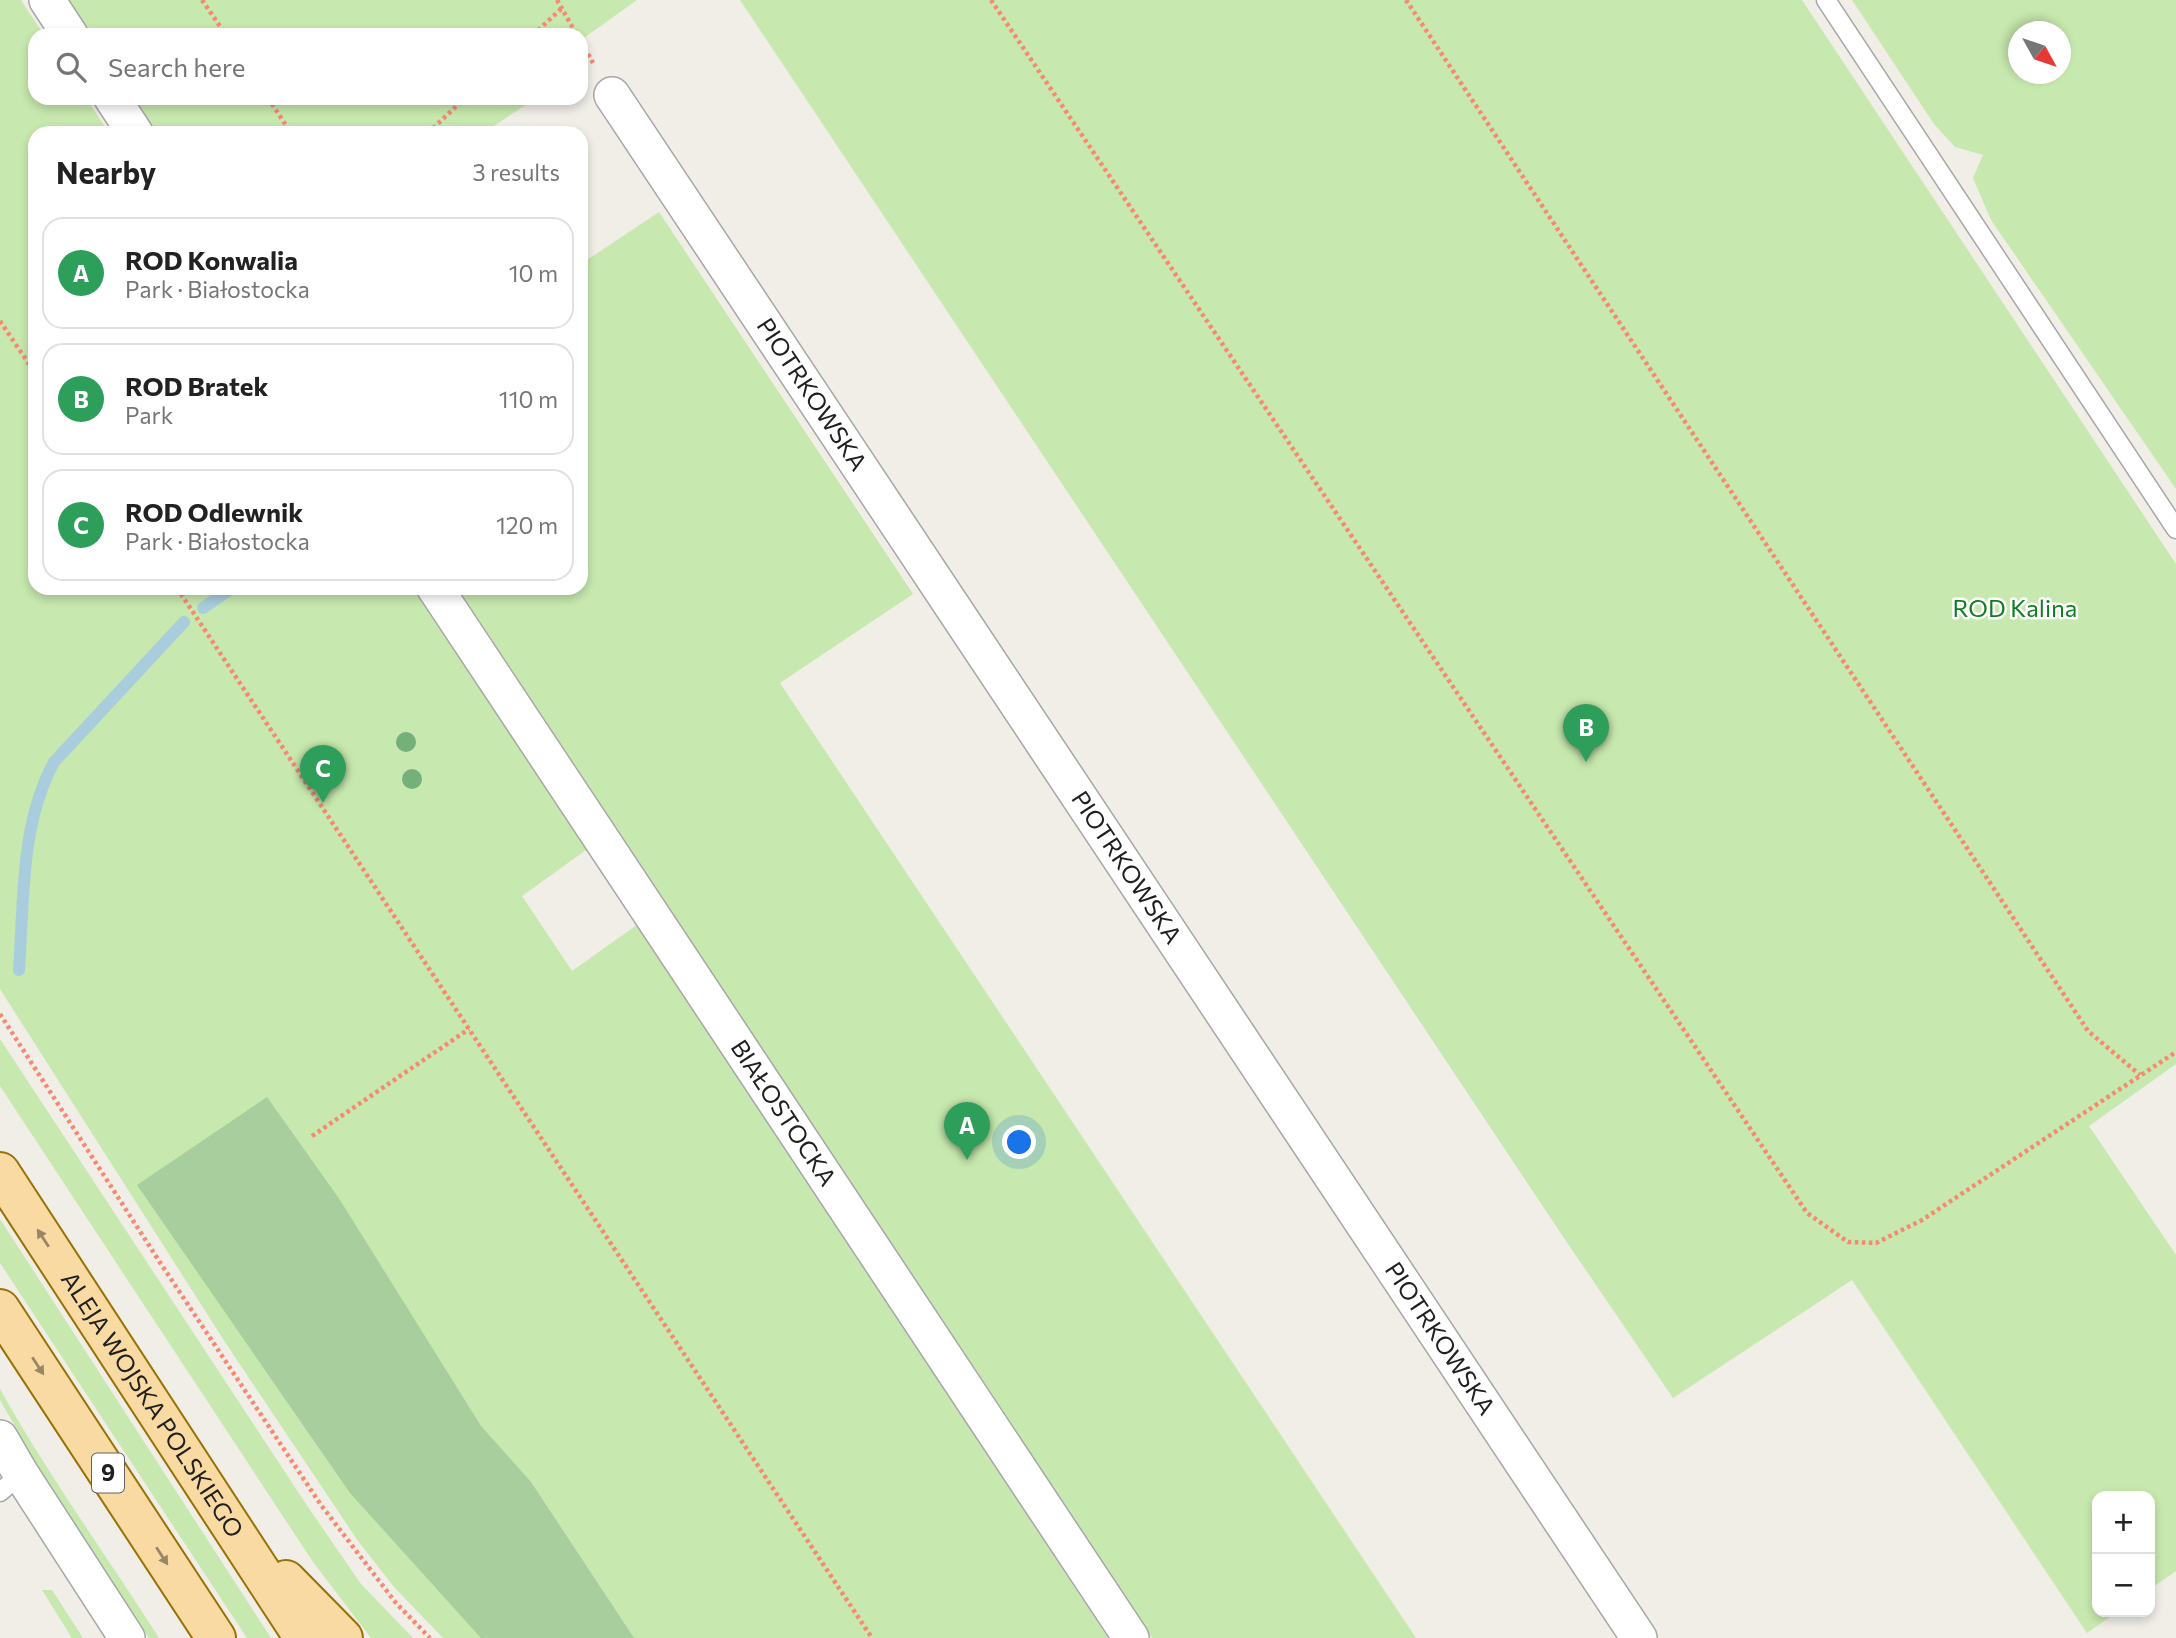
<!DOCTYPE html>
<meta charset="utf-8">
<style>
body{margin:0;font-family:Commissioner,sans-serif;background:#f2f2f2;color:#222}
.controls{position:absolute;right:21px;bottom:21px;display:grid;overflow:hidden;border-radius:14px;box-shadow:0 4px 10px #0003}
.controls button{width:63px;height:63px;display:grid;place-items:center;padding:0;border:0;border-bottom:2px solid #e0e0e0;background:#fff;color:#222;font:35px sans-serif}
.compass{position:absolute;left:2008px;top:21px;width:63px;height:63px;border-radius:50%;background:#fff;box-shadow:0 4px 10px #0003;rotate:130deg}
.you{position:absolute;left:1020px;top:1143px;width:24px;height:24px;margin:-18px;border:5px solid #fff;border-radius:50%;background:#1a73e8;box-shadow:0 0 0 10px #1a73e833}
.badge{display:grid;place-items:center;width:46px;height:46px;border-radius:50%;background:#ea580c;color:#fff;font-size:23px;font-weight:700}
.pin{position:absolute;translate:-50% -58px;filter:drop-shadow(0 2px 4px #0008)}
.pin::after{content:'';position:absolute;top:37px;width:24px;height:21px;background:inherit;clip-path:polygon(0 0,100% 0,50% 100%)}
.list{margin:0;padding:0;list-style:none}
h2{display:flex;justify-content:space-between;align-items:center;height:91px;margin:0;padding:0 28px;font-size:30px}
h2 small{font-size:23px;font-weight:400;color:#767676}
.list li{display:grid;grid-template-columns:46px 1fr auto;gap:21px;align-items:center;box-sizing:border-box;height:112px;margin:0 14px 14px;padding:0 14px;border:2px solid #e0e0e0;border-radius:21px}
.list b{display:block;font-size:26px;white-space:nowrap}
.list p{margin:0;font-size:23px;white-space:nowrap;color:#767676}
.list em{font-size:23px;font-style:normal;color:#767676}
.icon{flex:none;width:38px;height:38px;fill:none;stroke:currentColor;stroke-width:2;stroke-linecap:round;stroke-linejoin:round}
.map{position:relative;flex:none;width:2176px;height:1638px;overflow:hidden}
.search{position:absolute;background:#fff;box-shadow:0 4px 10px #0003;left:28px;top:28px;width:560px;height:77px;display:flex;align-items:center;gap:18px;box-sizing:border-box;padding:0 24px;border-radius:21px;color:#767676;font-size:26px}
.panel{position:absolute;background:#fff;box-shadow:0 4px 10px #0003;left:28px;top:126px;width:560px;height:469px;border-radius:21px}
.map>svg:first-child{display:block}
.grass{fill:#c7e8ae;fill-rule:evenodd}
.forest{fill:#a8ce9d}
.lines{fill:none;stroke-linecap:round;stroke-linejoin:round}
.stream{stroke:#a9cddc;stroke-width:12}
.lane-casing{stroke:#a7a7a7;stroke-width:21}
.street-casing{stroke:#a7a7a7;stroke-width:38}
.primary-casing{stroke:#987104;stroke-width:42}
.path{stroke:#f68972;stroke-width:4.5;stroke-dasharray:3.5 3.5;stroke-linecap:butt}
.lane{stroke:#fff;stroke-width:18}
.street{stroke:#fff;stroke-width:35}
.primary{stroke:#f9daa3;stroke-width:38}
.tree{fill:#74b07a}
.oneway{fill:#978668}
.labels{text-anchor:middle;stroke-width:5;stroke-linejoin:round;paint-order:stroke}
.shield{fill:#fff;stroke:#636363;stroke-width:2}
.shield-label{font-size:23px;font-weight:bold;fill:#202020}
.street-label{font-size:24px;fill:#202020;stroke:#fff}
.park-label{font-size:24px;fill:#0f7d20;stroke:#fff}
</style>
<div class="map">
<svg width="2176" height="1638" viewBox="0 0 2176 1638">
<rect width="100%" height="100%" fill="#f0eee7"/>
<g class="grass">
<polygon points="0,0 21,0 44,35 35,35 35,98 86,98 109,133 35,133 35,588 418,588 593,845 522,896 572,971 641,922 807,1181 1108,1638 443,1638 395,1588 358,1541 225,1342 0,989"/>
<polygon points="68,0 637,0 581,40 581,35 91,35"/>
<polygon points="740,0 1802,0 2176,564 2176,1064 2089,1126 2176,1255 2176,1571 2150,1589 2150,1496 2097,1496 2097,1612 2117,1612 2087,1633 1852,1280 1673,1398 1564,1238"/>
<path d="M1852,0H2176V489L1991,220L1973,178L1983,155L1955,147L1934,124ZM2018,32H2060V74H2018Z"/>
<polygon points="133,98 536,98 483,133 156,133"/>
<polygon points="659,212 913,594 780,683 1416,1638 1152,1638 458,588 581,588 581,264"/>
<polygon points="0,1039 308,1507 361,1584 413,1638 371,1638 313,1562 0,1086"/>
<polygon points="0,1219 271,1638 247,1638 0,1263"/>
<path d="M0,1389C48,1475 106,1555 159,1638H149L41,1472L0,1400Z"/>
<polygon points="42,1590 52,1590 83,1638 72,1638"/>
</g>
<polygon class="forest" points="267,1097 340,1200 481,1426 531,1482 634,1638 481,1638 350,1493 137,1185"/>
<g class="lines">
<g class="stream">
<polyline points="203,608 232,588"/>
<path d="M19,970C24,901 20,825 54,762L184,622"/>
</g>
<defs>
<g id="lane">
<polyline points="1826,0 2176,529"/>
<polyline points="0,1492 21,1474"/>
</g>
<g id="street">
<polyline points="47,0 70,35"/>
<path id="s1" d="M612,95L1639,1638"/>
<polyline points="112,98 135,133"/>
<path id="s2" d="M435,588L1131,1638"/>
<polyline points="0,1438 21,1474 127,1638"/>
</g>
<g id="primary">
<path id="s3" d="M0,1172L304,1638"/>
<polyline points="0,1309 216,1638"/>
<polyline points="286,1580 343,1638"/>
</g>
</defs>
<use href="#lane" class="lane-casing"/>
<use href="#street" class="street-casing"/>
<use href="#primary" class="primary-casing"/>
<g class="path">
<polyline points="202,0 226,35"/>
<polyline points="557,0 577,35"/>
<polyline points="991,0 1807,1213 1848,1242 1876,1243 1922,1220 2176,1052"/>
<polyline points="1406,0 2088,1031 2140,1075"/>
<polyline points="533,35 562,8"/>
<polyline points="581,42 593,63"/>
<polyline points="268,98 291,133"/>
<polyline points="428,133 465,98"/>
<polyline points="0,321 35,373"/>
<polyline points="177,588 872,1638"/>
<polyline points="0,1014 161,1264 321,1505 396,1603 430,1638"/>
<polyline points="312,1136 469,1029"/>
</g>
<use href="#lane" class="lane"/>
<use href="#street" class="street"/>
<use href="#primary" class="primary"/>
</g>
<g class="tree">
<circle cx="406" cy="742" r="10"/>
<circle cx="412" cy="779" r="10"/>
</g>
<defs><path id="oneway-solid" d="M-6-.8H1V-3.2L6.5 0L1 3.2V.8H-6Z" transform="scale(1.75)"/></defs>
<g class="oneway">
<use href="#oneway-solid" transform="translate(43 1238) rotate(-123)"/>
<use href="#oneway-solid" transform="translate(38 1366) rotate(57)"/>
<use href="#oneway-solid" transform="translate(162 1556) rotate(57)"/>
</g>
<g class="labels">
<rect class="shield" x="92" y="1453.5" width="32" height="39" rx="5"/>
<g class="shield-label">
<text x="108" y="1481">9</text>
</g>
<g class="street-label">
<text dy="8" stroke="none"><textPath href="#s1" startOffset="360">PIOTRKOWSKA</textPath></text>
<text dy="8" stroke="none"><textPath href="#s1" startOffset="928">PIOTRKOWSKA</textPath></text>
<text dy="8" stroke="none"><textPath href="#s2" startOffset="630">BIAŁOSTOCKA</textPath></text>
<text dy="8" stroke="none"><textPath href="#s1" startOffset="1494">PIOTRKOWSKA</textPath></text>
<text dy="8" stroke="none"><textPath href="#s3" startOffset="278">ALEJA WOJSKA POLSKIEGO</textPath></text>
</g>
<g class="park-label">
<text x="2015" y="617">ROD Kalina</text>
</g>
</g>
</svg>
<div class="controls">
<button>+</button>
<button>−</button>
</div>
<svg class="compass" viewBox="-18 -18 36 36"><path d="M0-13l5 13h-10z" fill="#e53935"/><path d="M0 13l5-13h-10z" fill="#767676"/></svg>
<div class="you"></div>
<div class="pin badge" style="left:967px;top:1160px;background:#2e9e5b">A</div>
<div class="pin badge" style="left:1586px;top:762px;background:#2e9e5b">B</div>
<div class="pin badge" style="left:323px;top:803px;background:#2e9e5b">C</div>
<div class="search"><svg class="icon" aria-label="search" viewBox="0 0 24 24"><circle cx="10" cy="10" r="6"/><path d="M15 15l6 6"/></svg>Search here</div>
<section class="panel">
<h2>Nearby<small>3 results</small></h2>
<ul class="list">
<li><span class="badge" style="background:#2e9e5b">A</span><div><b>ROD Konwalia</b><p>Park · Białostocka</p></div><em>10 m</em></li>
<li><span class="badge" style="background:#2e9e5b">B</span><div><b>ROD Bratek</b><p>Park</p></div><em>110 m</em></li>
<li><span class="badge" style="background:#2e9e5b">C</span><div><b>ROD Odlewnik</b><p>Park · Białostocka</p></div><em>120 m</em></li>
</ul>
</section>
</div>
